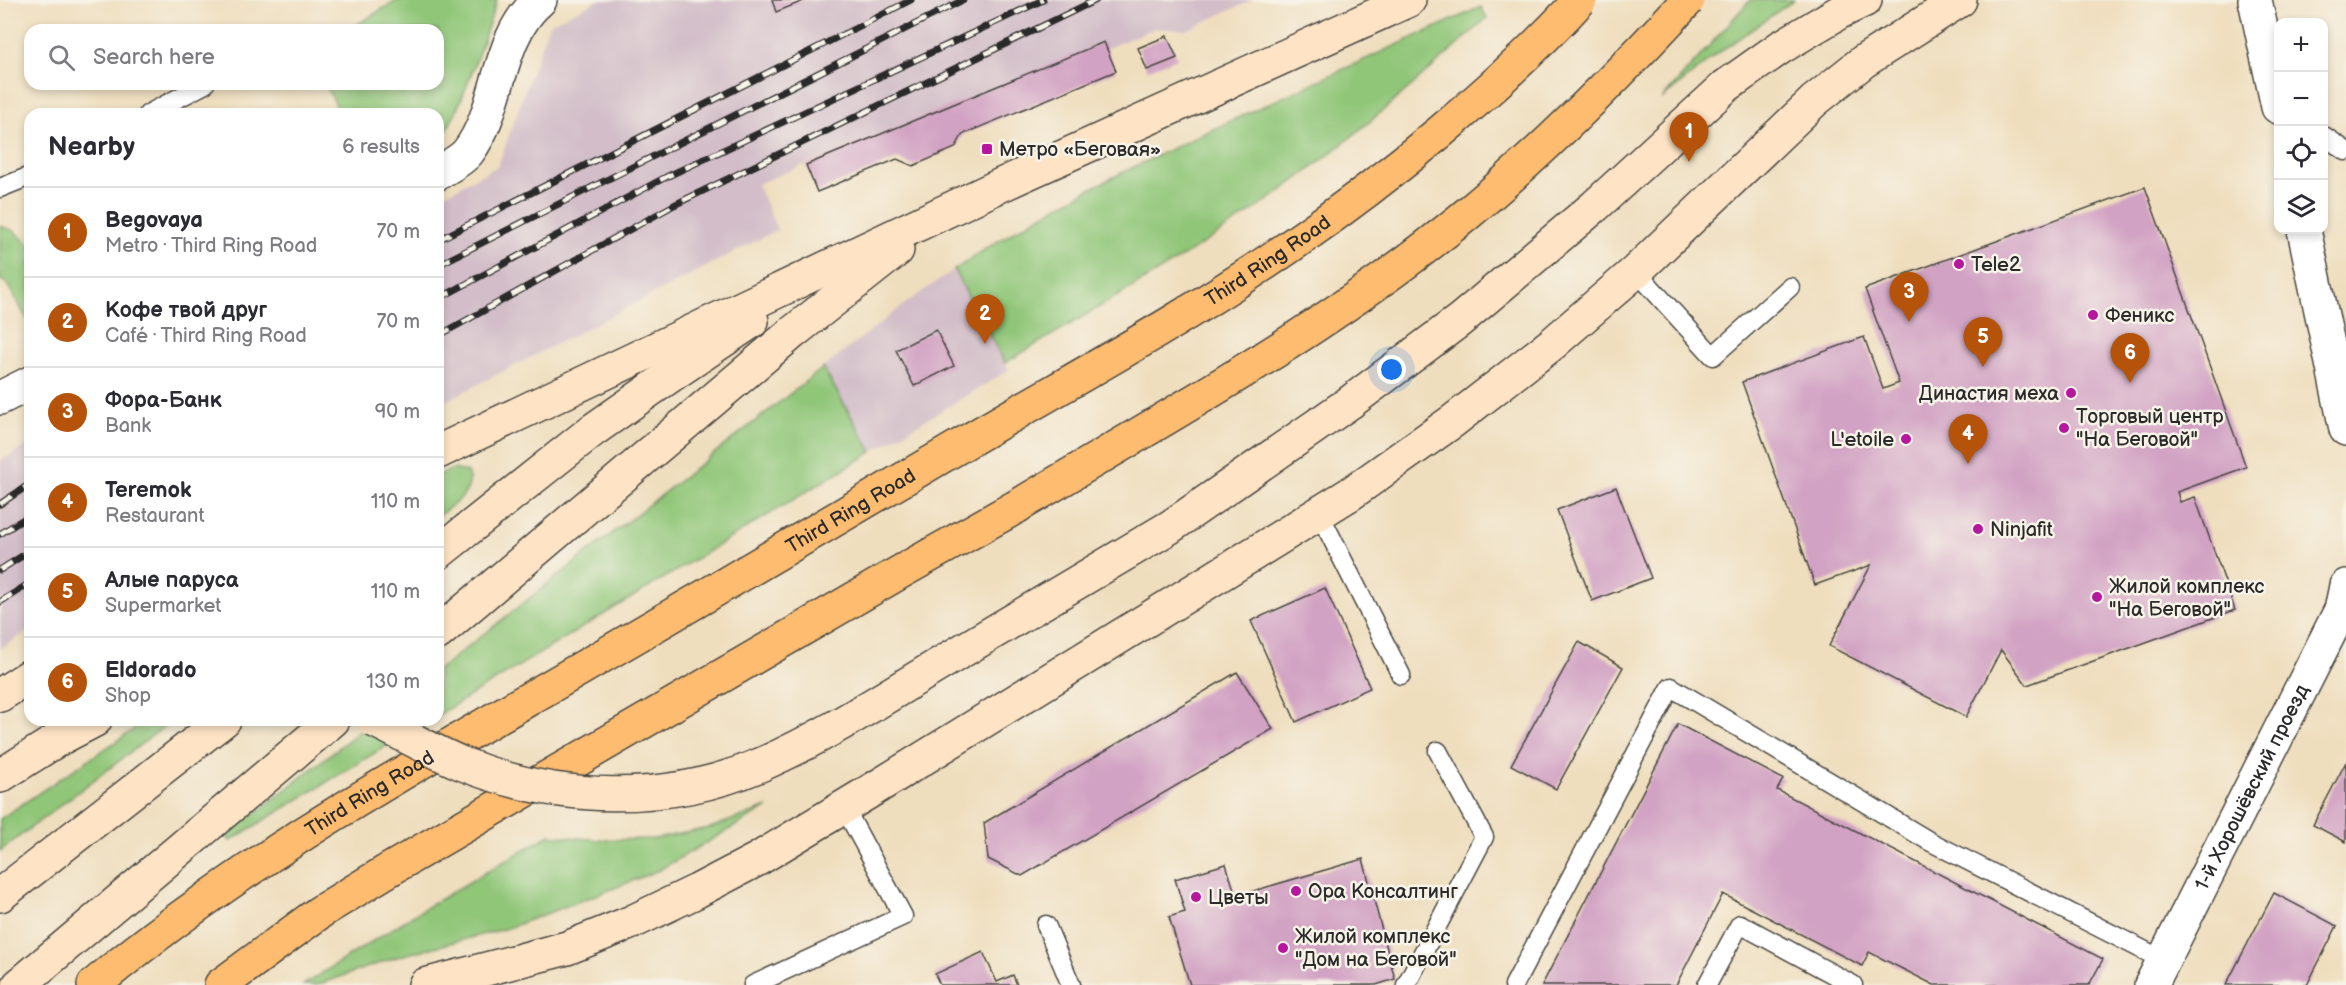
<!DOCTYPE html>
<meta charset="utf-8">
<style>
body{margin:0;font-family:"Balsamiq Sans",sans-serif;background:#f2f2f3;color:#2b2b33}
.controls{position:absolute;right:18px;top:18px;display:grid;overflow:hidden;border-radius:12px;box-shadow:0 3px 9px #0003}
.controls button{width:54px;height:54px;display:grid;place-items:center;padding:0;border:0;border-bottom:2px solid #e1e1e2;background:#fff;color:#2b2b33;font:30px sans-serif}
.you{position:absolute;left:1392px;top:370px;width:21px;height:21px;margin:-15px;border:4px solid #fff;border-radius:50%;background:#1a73e8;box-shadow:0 0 0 9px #1a73e833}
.badge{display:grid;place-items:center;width:39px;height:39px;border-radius:50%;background:#b45309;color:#fff;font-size:20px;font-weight:700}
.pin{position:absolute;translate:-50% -50px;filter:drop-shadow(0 2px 3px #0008)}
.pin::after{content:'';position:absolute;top:32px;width:21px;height:18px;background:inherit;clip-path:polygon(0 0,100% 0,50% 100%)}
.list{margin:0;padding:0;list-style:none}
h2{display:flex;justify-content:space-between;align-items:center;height:78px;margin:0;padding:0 24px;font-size:26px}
h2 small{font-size:20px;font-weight:400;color:#7c7c81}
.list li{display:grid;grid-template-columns:39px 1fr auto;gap:18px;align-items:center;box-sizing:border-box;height:90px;padding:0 24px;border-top:2px solid #e1e1e2}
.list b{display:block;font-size:22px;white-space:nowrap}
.list p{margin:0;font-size:20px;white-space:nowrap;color:#7c7c81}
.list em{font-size:20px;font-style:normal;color:#7c7c81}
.icon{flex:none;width:33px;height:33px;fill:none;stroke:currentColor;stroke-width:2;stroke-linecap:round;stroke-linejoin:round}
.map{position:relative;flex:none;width:2346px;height:985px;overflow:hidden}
.search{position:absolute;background:#fff;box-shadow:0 3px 9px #0003;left:24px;top:24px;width:420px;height:66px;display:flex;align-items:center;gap:15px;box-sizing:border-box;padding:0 21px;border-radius:18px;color:#7c7c81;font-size:22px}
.panel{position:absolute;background:#fff;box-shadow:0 3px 9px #0003;left:24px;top:108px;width:420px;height:618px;border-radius:18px}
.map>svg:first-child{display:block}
.industrial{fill:#d2bdc8}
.green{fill:#90c678;stroke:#5e7852;stroke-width:1.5}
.building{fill:#d1a2c3}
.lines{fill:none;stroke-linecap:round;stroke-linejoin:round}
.service-casing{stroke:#484641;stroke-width:21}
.minor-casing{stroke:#484641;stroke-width:36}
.secondary-casing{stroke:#484641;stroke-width:36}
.primary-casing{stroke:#484641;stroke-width:36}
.service{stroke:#fff;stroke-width:18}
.minor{stroke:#fff;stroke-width:33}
.secondary{stroke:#fee4c5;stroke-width:33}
.primary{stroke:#fdbc6f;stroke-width:33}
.rail-casing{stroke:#2b2b2b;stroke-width:7}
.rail{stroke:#f7f3e8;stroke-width:4.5;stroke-dasharray:14;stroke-linecap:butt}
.secondary-bridge-casing{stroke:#484641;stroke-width:36;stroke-linecap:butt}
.primary-bridge-casing{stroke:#484641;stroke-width:36;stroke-linecap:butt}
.secondary-bridge{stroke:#fee4c5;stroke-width:33}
.primary-bridge{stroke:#fdbc6f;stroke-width:33}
.poi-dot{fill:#b5179e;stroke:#f7f3e8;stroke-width:2}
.labels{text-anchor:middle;stroke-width:5;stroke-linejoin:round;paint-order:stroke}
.poi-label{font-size:20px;fill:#2b2b2b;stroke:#f7f3e8;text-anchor:start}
.street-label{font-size:20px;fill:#2b2b2b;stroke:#f7f3e8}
</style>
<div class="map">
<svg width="2346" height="985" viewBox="0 0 2346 985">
<rect width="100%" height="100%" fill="#f7f3e8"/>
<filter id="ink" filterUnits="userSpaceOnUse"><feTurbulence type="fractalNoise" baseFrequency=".0167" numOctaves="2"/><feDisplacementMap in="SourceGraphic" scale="12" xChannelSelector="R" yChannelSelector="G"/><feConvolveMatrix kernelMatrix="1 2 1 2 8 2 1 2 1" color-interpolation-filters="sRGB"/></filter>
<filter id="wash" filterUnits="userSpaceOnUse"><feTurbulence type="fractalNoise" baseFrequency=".008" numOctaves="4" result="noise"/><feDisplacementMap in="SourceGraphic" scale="24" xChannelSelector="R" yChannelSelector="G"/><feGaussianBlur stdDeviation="1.35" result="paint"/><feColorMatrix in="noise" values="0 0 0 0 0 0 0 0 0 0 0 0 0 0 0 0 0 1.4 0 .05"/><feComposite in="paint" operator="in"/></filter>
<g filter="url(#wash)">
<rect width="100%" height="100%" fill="#efdebe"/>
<g class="industrial">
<polygon points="599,0 1253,0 1186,30 1155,28 1107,48 1104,43 757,184 777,230 438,405 438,198 498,166 549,24"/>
<polygon points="954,270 1009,370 872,452 823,368 906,303"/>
<polygon points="30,444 30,630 0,649 0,461"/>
</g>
<g class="green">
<path d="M397,0H497C487,29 457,124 438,141V114H341L325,84H438V30H348Z"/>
<polygon points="1750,0 1794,0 1718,53 1662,99"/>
<path d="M1481,7L1487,18C1417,82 1345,146 1267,201C1183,260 1093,310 1005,363L954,270C1042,209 1138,164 1235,119C1317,81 1398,44 1481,7Z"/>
<polygon points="0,226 14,231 30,245 30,324 7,284 0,279"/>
<polygon points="823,368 872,452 438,715 438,670"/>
<path d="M453,469L467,472C477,492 452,505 438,516V475Z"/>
<polygon points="138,720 173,720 0,851 0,819 133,730"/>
<polygon points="374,720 429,720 230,841 226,836"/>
<polygon points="768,807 659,870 612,889 508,928 400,956 317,985 303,985 422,910 549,835 599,840 654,839 710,828"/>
</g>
<g id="blocks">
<g class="building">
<polygon points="772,0 806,0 776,12"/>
<polygon points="1167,36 1177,58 1147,70 1138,48"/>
<polygon points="1104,42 1116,71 963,134 955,148 913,166 897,159 817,192 806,165"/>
<polygon points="2145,187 2246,467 2177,492 2180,502 2195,497 2235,610 2027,685 2001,650 1966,717 1829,646 1871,565 1815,585 1742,382 1864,337 1883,389 1899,383 1865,289"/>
<polygon points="936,330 954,366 914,386 896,350"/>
<polygon points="1616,487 1651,578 1592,601 1557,510"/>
<polygon points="1325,588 1370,688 1296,722 1251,621"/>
<polygon points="1579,642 1623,667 1556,789 1511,765"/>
<polygon points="1237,672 1273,729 1022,876 988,859 984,823"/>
<polygon points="1678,724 1783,779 1777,790 2103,959 2089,985 1934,985 1869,952 1862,966 1723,894 1676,985 1542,985"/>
<polygon points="2346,762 2346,842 2313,825"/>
<polygon points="1363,859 1395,979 1376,985 1190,985 1169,917 1185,912 1175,879 1226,864 1236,896"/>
<polygon points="2274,893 2337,926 2307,985 2226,985"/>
<polygon points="983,952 997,982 1013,975 1017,985 940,985 935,974"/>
</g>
</g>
</g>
<g filter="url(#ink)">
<use href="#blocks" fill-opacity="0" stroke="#484641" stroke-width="1.5"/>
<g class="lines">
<defs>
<g id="service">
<polyline points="148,114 205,84"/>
<polyline points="2324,136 2346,151"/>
<polyline points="0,188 30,176"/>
<polyline points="1636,271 1713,356 1790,287"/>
<polyline points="1319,513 1401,675"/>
<polyline points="1046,925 1071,985"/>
<polyline points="753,985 903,916 844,807"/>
<polyline points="1406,985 1484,837 1438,751"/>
<polyline points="1514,985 1671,687 1929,841 2163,960"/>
<polyline points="1707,985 1740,924 1853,985"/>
</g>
<g id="minor">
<polyline points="2255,0 2278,107"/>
<path d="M438,173C447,167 461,161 468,152C502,107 495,38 540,0"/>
<polyline points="2304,230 2346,429"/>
<polyline points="0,398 30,383"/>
<path id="s1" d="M2151,985L2341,610L2346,586"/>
</g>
<g id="secondary">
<polyline points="438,452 1001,185 1409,0"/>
<polyline points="438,553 593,430 670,376 752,321"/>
<polyline points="438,633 792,333 897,250"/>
<polyline points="950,658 1170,527 1349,403 1460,320 1595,206 1726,86 1781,47 1838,13 1865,0"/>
<polyline points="0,695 30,676"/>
<polyline points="0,776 57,740 95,720"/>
<polyline points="0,895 224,720"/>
<polyline points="19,985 333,720"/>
<polyline points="425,985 567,948 632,922 697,891 758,859 877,787 1350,494 1453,421 1552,344 1636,271 1814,101 1864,61 1960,0"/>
</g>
<g id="primary">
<path id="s2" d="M94,985C234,868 394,777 551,686C692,604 833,521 973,438"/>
<polyline points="221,985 320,912 387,871 902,571 1016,507"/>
</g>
</defs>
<use href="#service" class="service-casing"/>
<use href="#minor" class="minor-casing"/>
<use href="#secondary" class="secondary-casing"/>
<use href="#primary" class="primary-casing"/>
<use href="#service" class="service"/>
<use href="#minor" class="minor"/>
<use href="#secondary" class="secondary"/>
<use href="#primary" class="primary"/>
<defs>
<g id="rail">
<polyline points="438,240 911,0"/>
<polyline points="438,265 963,0"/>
<polyline points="438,299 666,177 1043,0"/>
<polyline points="438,336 674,205 1096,0"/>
<polyline points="0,504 30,484"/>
<polyline points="0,534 30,515"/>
<polyline points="0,570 30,551"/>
<polyline points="0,602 30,583"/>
</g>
</defs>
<use href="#rail" class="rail-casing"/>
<use href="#rail" class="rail"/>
<defs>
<path id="secondary-bridge" d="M373,720C403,734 432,751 463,764C557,802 667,805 760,765C827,736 888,695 950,658"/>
<g id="primary-bridge">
<path id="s3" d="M973,438C1079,376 1188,317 1289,247C1389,178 1497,90 1580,0"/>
<path d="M1016,507C1169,415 1328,329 1466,215C1546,149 1618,76 1688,0"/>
</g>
</defs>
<use href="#secondary-bridge" class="secondary-bridge-casing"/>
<use href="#primary-bridge" class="primary-bridge-casing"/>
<use href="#secondary-bridge" class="secondary-bridge"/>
<use href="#primary-bridge" class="primary-bridge"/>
</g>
</g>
<g class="poi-dot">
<rect x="981" y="143" width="12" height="12" rx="3"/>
<circle cx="1959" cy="264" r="6"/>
<circle cx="2093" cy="315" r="6"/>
<circle cx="2071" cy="393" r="6"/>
<circle cx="2064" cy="428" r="6"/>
<circle cx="1906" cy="439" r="6"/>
<circle cx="1978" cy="529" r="6"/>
<circle cx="2097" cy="597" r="6"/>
<circle cx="1296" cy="891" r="6"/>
<circle cx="1196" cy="897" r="6"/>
<circle cx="1283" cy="948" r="6"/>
</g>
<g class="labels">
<g class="poi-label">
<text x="999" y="156">Метро «Беговая»</text>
<text x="1971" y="271">Tele2</text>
<text x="2105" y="322">Феникс</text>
<text x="2059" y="400" text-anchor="end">Династия меха</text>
<text x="2076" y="423">Торговый центр<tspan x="2076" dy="23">"На Беговой"</tspan></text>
<text x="1894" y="446" text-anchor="end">L'etoile</text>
<text x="1990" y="536">Ninjafit</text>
<text x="2109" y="593">Жилой комплекс<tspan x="2109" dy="23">"На Беговой"</tspan></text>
<text x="1308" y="898">Ора Консалтинг</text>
<text x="1208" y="904">Цветы</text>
<text x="1295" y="943">Жилой комплекс<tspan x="1295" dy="23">"Дом на Беговой"</tspan></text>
</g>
<g class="street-label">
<text dy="7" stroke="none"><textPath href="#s3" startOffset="344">Third Ring Road</textPath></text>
<text dy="7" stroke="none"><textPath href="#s2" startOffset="894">Third Ring Road</textPath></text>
<text dy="7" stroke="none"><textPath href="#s1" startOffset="222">1-й Хорошёвский проезд</textPath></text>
<text dy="7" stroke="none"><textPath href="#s2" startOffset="336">Third Ring Road</textPath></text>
</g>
</g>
</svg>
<div class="controls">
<button>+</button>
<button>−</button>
<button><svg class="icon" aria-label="locate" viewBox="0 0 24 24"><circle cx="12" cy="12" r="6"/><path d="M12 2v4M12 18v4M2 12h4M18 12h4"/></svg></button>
<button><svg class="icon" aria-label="layers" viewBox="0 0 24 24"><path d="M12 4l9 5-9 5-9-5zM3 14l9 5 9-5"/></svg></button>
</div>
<div class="you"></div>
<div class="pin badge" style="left:1689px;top:162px">1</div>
<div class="pin badge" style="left:985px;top:344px">2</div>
<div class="pin badge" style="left:1909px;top:322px">3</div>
<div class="pin badge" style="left:1968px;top:464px">4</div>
<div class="pin badge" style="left:1983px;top:367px">5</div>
<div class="pin badge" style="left:2130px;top:383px">6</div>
<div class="search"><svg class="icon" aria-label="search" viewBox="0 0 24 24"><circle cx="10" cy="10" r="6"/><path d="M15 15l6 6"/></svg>Search here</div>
<section class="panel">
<h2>Nearby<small>6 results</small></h2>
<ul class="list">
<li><span class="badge">1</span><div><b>Begovaya</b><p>Metro · Third Ring Road</p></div><em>70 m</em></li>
<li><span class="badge">2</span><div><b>Кофе твой друг</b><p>Café · Third Ring Road</p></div><em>70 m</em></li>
<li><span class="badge">3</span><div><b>Фора-Банк</b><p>Bank</p></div><em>90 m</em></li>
<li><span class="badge">4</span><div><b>Teremok</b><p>Restaurant</p></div><em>110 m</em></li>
<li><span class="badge">5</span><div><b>Алые паруса</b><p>Supermarket</p></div><em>110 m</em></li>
<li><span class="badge">6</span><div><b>Eldorado</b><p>Shop</p></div><em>130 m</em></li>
</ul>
</section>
</div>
